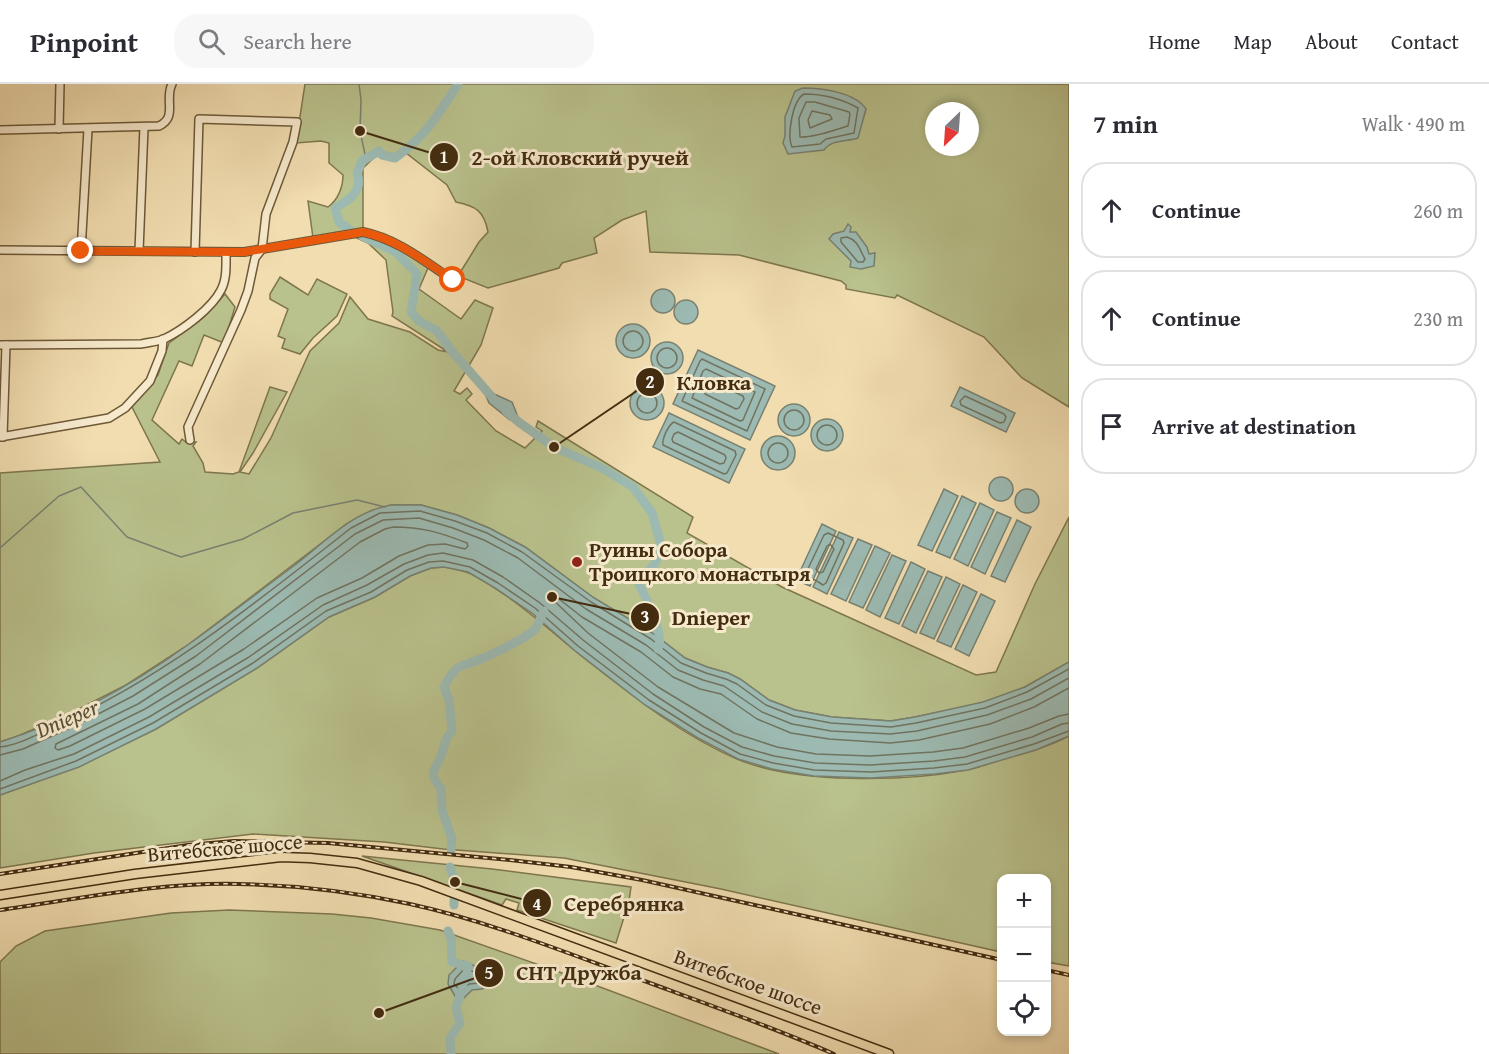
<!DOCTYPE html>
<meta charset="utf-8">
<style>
body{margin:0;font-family:"Gentium Book Plus",serif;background:#f7f7f7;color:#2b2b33}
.controls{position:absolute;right:18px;bottom:18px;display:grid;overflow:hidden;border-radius:12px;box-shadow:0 3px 9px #0003}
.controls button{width:54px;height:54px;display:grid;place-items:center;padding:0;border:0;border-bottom:2px solid #e1e1e2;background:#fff;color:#2b2b33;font:30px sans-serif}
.compass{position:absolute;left:925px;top:18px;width:54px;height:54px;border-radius:50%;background:#fff;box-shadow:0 3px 9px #0003;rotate:205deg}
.stop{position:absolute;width:18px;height:18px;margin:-14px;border:4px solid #ea580c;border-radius:50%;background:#fff}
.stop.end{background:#ea580c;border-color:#fff;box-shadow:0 2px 6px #0008}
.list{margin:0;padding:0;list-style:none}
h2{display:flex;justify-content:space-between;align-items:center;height:78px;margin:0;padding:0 24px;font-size:26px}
h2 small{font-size:20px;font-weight:400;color:#7c7c81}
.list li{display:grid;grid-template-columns:39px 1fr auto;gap:18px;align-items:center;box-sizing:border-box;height:96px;margin:0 12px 12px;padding:0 12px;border:2px solid #e1e1e2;border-radius:24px}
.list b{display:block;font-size:22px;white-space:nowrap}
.list em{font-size:20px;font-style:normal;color:#7c7c81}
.icon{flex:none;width:33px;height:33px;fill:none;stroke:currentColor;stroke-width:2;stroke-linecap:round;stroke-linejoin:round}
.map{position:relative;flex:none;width:1069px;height:970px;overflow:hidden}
header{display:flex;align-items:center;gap:36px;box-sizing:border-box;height:84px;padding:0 30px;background:#fff;border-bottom:2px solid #e1e1e2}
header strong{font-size:28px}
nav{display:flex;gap:33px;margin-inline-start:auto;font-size:21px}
.search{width:420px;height:54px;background:#f7f7f7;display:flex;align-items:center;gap:15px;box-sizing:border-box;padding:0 21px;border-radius:24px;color:#7c7c81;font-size:22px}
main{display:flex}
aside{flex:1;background:#fff}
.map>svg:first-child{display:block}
.green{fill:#b9c18c;stroke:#7e764e;stroke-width:1.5;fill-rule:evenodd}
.water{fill:#9cbab2;stroke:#788171;stroke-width:1.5}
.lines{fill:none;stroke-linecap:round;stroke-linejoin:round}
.shore{stroke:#707360;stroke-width:1.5}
.stream{stroke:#788171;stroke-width:1.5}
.river{stroke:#9cbab2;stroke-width:9}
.minor-casing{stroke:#6e5837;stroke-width:10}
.major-casing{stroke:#432c0f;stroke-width:11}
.minor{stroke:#f6e9cc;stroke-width:7}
.major{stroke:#f1ddb0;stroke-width:8}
.rail-casing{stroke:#432c0f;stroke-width:4}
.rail{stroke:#f6e9cc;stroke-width:1.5;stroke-dasharray:4.5;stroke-linecap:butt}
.route{stroke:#ea580c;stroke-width:8}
.poi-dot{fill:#8f2418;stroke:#f6e9cc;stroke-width:2}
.labels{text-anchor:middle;stroke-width:6;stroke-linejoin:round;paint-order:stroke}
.poi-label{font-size:21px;font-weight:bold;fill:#432c0f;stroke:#f6e9cc;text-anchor:start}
.street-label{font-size:21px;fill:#432c0f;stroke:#f6e9cc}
.water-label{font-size:22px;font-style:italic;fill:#595038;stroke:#f6e9cc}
.leader{fill:none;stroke:#432c0f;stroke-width:2}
.callout-dot{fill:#432c0f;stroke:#f6e9cc;stroke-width:2}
.mark-label{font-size:18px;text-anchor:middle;font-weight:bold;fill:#fff}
.callout-label{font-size:22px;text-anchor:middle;font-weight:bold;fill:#432c0f;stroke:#f6e9cc;stroke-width:6;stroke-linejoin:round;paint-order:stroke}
</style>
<header>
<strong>Pinpoint</strong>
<div class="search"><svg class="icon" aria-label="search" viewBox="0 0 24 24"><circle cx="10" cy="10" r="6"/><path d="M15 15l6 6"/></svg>Search here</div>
<nav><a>Home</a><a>Map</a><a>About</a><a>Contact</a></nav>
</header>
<main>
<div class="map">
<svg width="1069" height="970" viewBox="0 0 1069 970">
<rect width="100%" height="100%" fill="#f1ddb0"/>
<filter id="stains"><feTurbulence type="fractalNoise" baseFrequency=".00333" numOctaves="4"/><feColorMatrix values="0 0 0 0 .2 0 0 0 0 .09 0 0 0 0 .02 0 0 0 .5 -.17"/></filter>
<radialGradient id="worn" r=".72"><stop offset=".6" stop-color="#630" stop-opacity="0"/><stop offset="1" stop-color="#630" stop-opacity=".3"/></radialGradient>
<g class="green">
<path d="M305,0H1069V323L1022,294L984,253L897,211L895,214L846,205V201L841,197L739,171L650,168L646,127L622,136L594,154L597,169L562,179L559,184L488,204L458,192L479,158L488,148C484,127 476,122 456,118L447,101L406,69L395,76L377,71L363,84V146L313,154L308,117L328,123C338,116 343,103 343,91L329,79V59L321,57L296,59ZM934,27H970V63H934Z"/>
<polygon points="366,151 404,166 428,184 419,205 461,235 475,216 493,224 481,261 454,307 460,310 467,304 472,310 466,316 496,347 525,364 542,347 536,343 538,337 693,433 687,449 782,503 976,591 996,588 1035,500 1069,433 1069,578 1025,603 983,619 915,633 891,637 832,633 795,626 769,616 740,595 728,589 707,583 685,574 654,550 594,514 525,463 489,444 457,431 421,421 391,421 348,439 188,561 126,601 71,629 18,652 0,658 0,389 160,378 132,323 158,291 169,259 204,233 225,210 235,223 224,259 204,251 192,282 179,277 152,336 179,360 182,355 187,359 196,358 193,362 203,379 205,388 233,390 239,388 270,303 287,308 253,369 240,388 249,390 271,354 310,267 339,239 350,213 368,235 410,248 438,266 448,268 392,232 393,228 386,176 368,159 357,154"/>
<polygon points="280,193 308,211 317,195 347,210 337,232 313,254 300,270 282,264 285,255 278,252 288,225 270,215 270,210"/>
<path d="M444,483C451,484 459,486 466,488C479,492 493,503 505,511C536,532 563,558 593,581C638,616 685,653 737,675C797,700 903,698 966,686C979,684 992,678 1005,674C1027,668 1049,663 1069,652V882L1047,878L1046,794H1002L1001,868L721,805L564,774L443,765L384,758L253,750L94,769L0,784V711L79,682L156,645L257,584L329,533L375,513L410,492L431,484Z"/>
<polygon points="362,772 492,785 631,803 629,817 616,859 517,826 519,819 506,815 502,821"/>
<polygon points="229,826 332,830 371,834 440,846 576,894 779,970 0,970 0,878 16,862 45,847 171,829"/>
</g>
<g class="water">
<path d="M803,4C821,4 855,8 866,25L858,54C847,58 832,55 824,66L788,70L783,59L785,52V33L795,7Z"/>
<polygon points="848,140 851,143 850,148 856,148 867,163 869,170 875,169 874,182 861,185 850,183 851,177 829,155 833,150 844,147"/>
<circle cx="663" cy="217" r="12"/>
<circle cx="686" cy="228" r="12"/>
<circle cx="633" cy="257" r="17"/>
<circle cx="667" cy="274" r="16"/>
<polygon points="698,266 775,302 750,356 673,320"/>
<circle cx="647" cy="319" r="17"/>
<polygon points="960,303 1015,329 1006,348 951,322"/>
<polygon points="483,305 512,318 518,333 510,336 489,319"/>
<circle cx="794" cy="336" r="16"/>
<polygon points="669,329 745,365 729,399 653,363"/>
<circle cx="827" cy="351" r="16"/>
<circle cx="778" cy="369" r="17"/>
<circle cx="1001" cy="405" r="12"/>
<circle cx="1027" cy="417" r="12"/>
<polygon points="944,405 958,412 932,467 918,461"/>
<polygon points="962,412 976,419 950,474 936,468"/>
<polygon points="980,419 994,426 968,482 954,475"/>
<path d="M391,421H421L457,431L489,444L525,463L594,514L654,550L685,574L707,583L728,589L740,595L769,616L795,626L832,633L891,637L915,633L983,618L1025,603L1069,578V652L1036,666L968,686L935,690L871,694L814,692L772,685L738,675L698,654L645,621L574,566L532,529L495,504L468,488L444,483L431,484L410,492L375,513L329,533L257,584L156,645L79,683L0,711V658C67,637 133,601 189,560C225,534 260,507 295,481C324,459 353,427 391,421Z"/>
<polygon points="997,428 1011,434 985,490 971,483"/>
<polygon points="1017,436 1031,443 1005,498 991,492"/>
<polygon points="822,440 836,447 810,502 796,496"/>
<polygon points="839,448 853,454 827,510 813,503"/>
<polygon points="858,455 872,461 846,517 831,510"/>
<polygon points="875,462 890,469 863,524 849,518"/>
<polygon points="892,471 906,477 880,533 866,526"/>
<polygon points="911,478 925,485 899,540 885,534"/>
<polygon points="928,487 942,493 916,549 902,542"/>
<polygon points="946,493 960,500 934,555 920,549"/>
<polygon points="963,501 977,508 951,563 937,557"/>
<polygon points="981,510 995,517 969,572 955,565"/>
<polygon points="463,877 489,888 494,897 482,905 472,906 464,914 455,912 448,900 449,891"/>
</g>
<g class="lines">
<g class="shore">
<path d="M804,10C822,10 842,15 858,24L854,49L826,55L820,60L792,63C787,52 792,17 804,10Z"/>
<path d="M806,18H815L849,28L850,30L848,42C834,46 815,54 800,53L799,34Z"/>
<polygon points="812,27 830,31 832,35 810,44 808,36"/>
<path d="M847,153C859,157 859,165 865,175L863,178H858L841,158V154Z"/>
<circle cx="633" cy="257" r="10"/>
<circle cx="667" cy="274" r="10"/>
<polygon points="702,275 765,305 747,347 682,317 700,277"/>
<polygon points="706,285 755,308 743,336 740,337 692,314 703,287"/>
<polygon points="711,297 743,312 744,315 739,324 736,325 705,310 704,307 708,299"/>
<circle cx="647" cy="319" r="10"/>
<polygon points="965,312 1004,330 1006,333 1004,338 1000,339 961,321 960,317"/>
<circle cx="794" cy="336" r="10"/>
<path d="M674,338L735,367L736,371L727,389L724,390L663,361C662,355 668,341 674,338Z"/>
<circle cx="827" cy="351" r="10"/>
<polygon points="678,348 725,371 726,374 724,379 720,380 673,358 672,355 674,350"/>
<circle cx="778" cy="369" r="10"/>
<path d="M393,443C422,443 439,448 467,459L468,462L465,465L445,460L428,461L399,472L362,494L317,514L244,565L145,625L70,662L58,666L55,664L56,660L138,620L200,580L360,458L385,445Z"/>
<polygon points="828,449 843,456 844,459 826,499 823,501 815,496 807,494 805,491 824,451"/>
<polygon points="830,460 834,465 823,488 819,489 816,485 827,462"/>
<polyline points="1069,604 1034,623 990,640 919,656 890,659 829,655 791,649 757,635 721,610 700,605 673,593 641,568 582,533 554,511 550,513 588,549 658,603 734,649 777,663 816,670 870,672 933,668 963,664 1029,644 1059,632 1069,630"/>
<path d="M0,663C19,661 38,650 55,642C164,594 258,517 351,444L380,429L420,427L455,437L487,449L522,468L591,518L651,555L681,579L706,589L726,595L737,600L766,621L794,632L831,639L891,643L916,639L985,624L1027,608L1069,585"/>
<polyline points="0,671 23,665 77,641 133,612 196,572 355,450 383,436 419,434 453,444 484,456 518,474 586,525 646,561 678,586 703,596 724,602 762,628 792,640 831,647 890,650 917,647 987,631 1031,615 1069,594"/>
<polyline points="0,697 25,686 74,670 149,633 249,573 323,521 367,501 404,480 428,471 443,469 473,476 503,493 540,519 583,556 653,610 704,643 742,663 774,672 815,679 870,681 934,677 965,673 1032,653 1062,640 1069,639"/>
<polyline points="0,705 76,677 153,639 253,579 326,527 371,508 407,486 429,478 443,477 470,483 498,499 535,524 578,562 649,616 701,649 740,670 773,679 814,686 871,688 934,684 967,680 1034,660 1069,647"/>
<polygon points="465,884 483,892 484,895 480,899 469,900 461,907 454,900 455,895"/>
</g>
<g class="stream">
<polyline points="359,0 361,16 360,47 366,75"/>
<polyline points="0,464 59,412 81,403 127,453 181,473 243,455 293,429 357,416 385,423"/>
</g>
<g class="river">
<path d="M350,146L339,138L335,124C350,116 363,107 357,89L362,77L379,67L382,71L395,74C427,51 437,32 458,0"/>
<polyline points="362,152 396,168 417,190 411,228 419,237 437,247 450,265 492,313"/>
<path d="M506,327L520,339L554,363L602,384L633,403L652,429L660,457L656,478L639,500C646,515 665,550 658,565"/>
<path d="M451,766L452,755L442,726L441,704C425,687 438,685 442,669C445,659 445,655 452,647L449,616L444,603C457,578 460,584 483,574C494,570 530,552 536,544C539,539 541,532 544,527"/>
<polyline points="450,783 455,798"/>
<polyline points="454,816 454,821"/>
<polyline points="448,847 451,854 452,878 468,882 467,886"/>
<polyline points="451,970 450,954 460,939 456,924 463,902"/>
</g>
<defs>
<g id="minor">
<polyline points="59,45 60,0"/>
<path d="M0,46L159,42C178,33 164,16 172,0"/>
<path d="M0,166L244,168L363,148C397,155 424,177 453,196"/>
<polyline points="81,167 88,45"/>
<polyline points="139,167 144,43"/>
<path d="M0,261L141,260C148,258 157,258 164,255C183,246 212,224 221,206C227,195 226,181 226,168"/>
<polyline points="0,353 109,334 125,324 150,297 162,267 163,255"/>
<polyline points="3,353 6,261"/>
<polyline points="190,356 188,343 241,226 248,207 255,174 262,165 266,130 293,58 297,38 199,35 195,168"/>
</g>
<polyline id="major" points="0,811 135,790 281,773 310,774 357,779 421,797 889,970"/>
</defs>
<use href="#minor" class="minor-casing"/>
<use href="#major" class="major-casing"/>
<use href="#minor" class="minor"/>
<use href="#major" class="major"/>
<defs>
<g id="rail">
<polyline points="0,790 188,761 234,757 328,759 510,776 571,783 642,796 1002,876"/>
<path d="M0,826C78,815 160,798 239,800C297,801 354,808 410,820C488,837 564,868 639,895C704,919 770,942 834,970"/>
<polyline points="1046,886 1069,891"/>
</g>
</defs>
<use href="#rail" class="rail-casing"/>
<use href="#rail" class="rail"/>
</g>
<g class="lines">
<path class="route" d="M81,167L244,168L363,148C397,155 424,177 453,196"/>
</g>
<circle class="poi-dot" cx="577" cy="478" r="6"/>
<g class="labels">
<g class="poi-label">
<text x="589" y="473">Руины Собора<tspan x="589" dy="24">Троицкого монастыря</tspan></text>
</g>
<g class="street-label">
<text transform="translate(225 764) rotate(-5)" y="7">Витебское шоссе</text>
<text transform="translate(748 898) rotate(20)" y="7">Витебское шоссе</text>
</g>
<g class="water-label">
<text transform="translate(67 634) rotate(-23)" y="8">Dnieper</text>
</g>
</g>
<path class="leader" d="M360 47L444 73M554 363L650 298M552 513L645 533M455 798L537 819M379 929L489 889"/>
<g class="callout-dot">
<circle cx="360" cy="47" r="6"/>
<circle cx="554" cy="363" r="6"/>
<circle cx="552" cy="513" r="6"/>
<circle cx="455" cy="798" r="6"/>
<circle cx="379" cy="929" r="6"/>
<circle cx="444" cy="73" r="15"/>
<circle cx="650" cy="298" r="15"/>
<circle cx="645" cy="533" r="15"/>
<circle cx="537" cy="819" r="15"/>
<circle cx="489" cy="889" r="15"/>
</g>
<g class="mark-label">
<text x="444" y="79">1</text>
<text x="650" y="304">2</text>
<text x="645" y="539">3</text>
<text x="537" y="826">4</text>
<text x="489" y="895">5</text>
</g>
<g class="callout-label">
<text x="580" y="81">2-ой Кловский ручей</text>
<text x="714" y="306">Кловка</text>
<text x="711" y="541">Dnieper</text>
<text x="624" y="827">Серебрянка</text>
<text x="579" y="896">СНТ Дружба</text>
</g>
<rect width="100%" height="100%" filter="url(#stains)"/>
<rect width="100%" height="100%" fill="url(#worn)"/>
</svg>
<div class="controls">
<button>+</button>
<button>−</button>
<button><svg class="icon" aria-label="locate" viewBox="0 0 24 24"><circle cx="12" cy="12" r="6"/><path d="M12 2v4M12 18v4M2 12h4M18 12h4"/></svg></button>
</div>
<svg class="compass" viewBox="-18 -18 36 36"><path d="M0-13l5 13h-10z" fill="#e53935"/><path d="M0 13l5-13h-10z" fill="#7c7c81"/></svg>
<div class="stop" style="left:453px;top:196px"></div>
<div class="stop end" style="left:81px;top:167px"></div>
</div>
<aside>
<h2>7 min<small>Walk · 490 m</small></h2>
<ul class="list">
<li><svg class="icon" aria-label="ahead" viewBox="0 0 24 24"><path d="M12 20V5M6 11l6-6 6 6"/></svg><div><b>Continue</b></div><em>260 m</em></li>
<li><svg class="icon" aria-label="ahead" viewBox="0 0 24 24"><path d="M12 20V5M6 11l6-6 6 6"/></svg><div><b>Continue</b></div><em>230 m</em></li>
<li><svg class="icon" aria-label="arrive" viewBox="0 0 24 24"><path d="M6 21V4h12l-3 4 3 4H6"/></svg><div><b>Arrive at destination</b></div></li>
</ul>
</aside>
</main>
